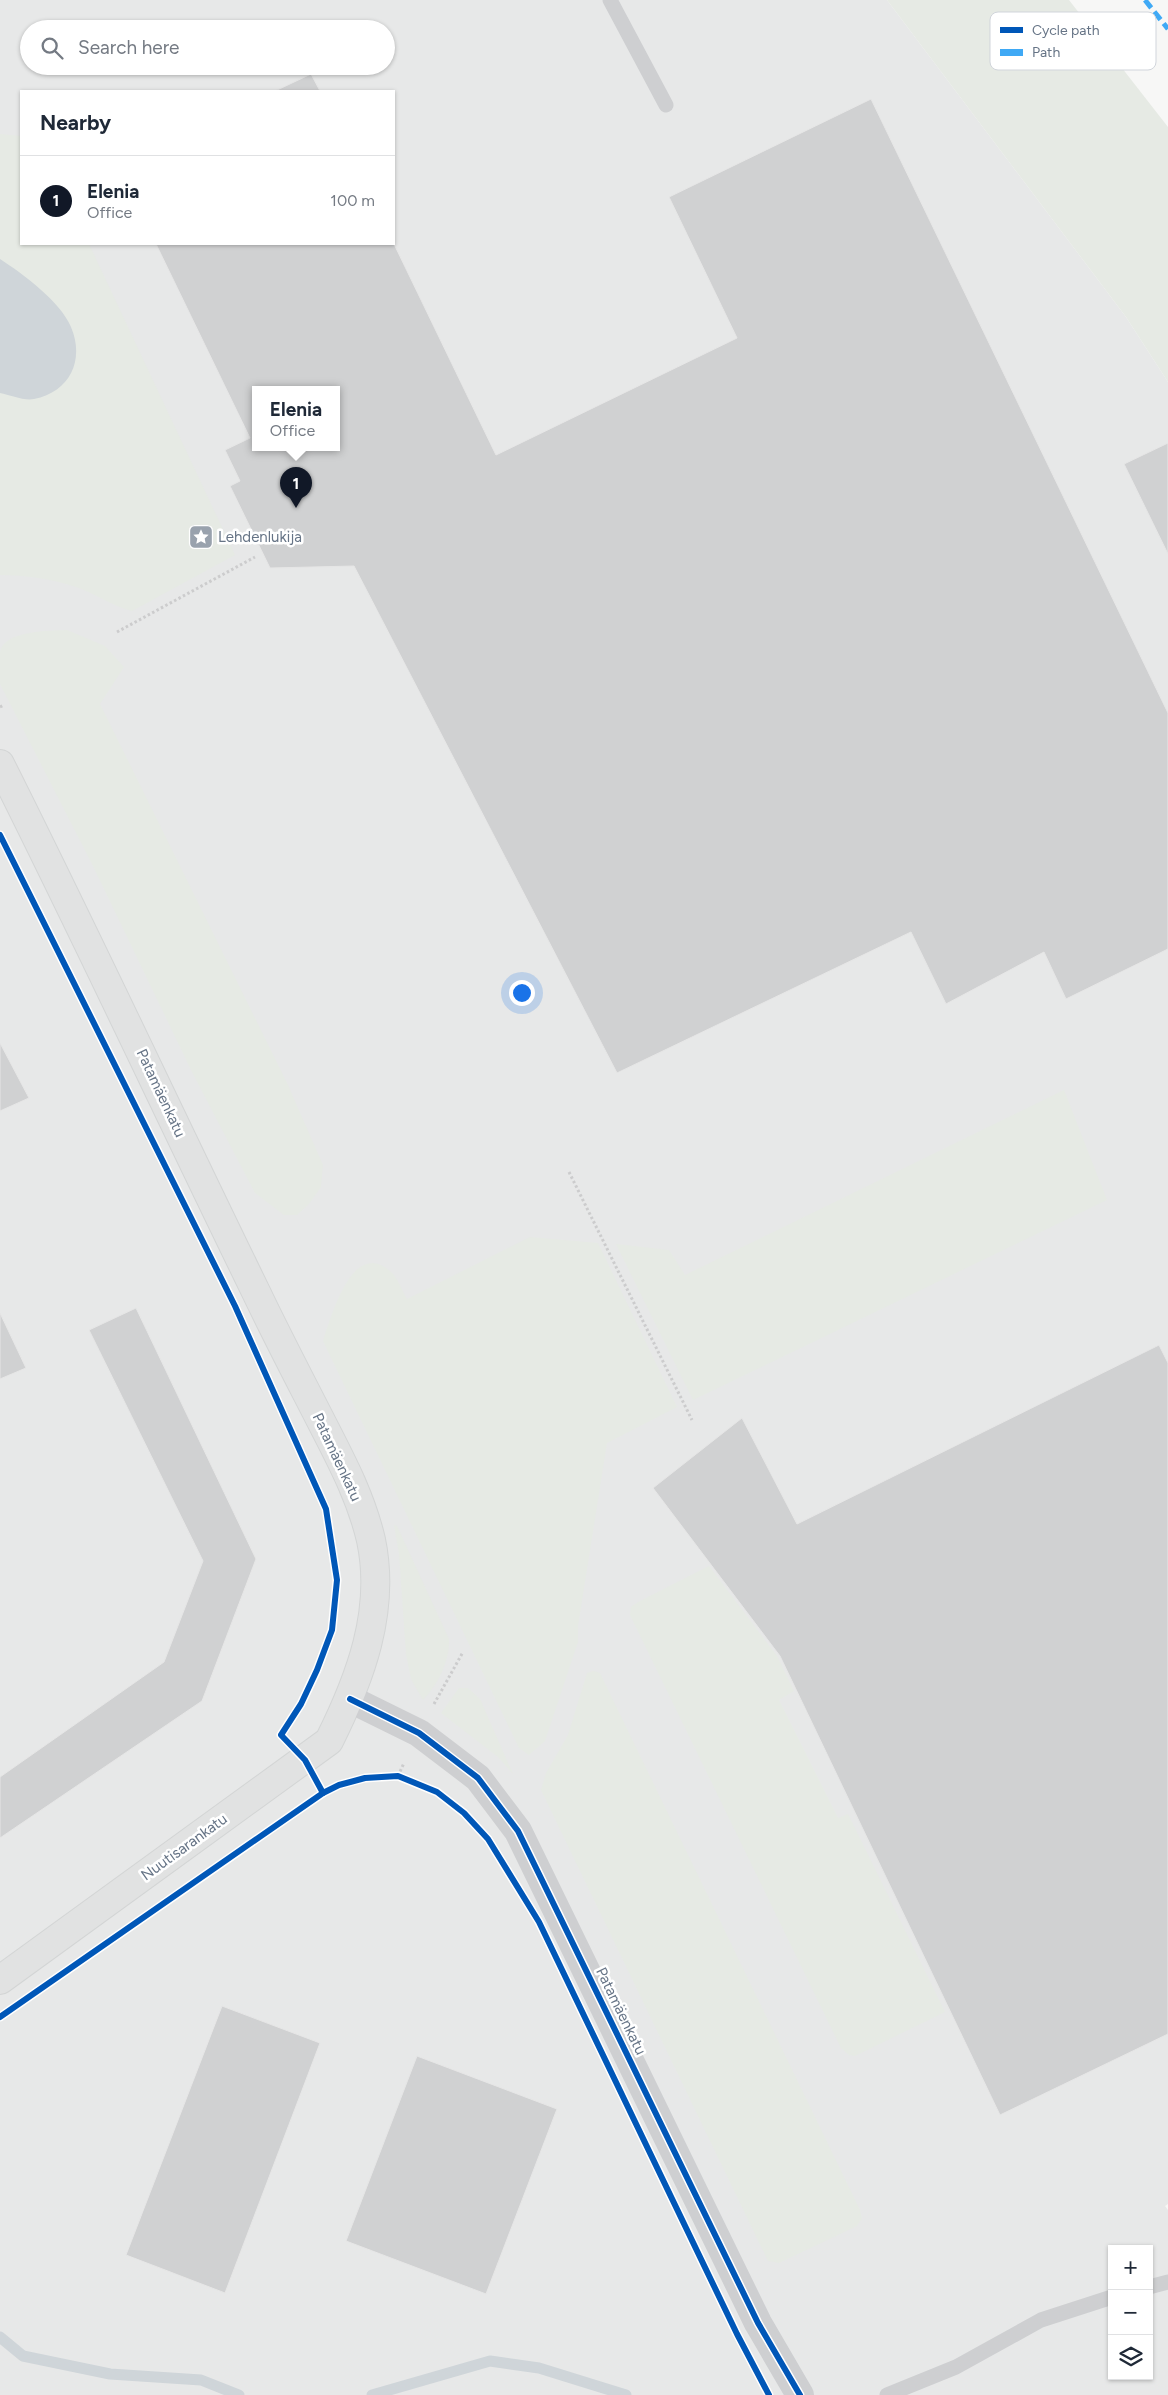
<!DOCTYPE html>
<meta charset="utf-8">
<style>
body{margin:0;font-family:Figtree,sans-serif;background:#f2f2f3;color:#1f2937}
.controls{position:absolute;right:15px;bottom:15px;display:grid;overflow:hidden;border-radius:0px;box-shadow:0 1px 4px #0004}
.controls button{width:45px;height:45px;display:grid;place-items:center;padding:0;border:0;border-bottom:1px solid #e0e1e3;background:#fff;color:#1f2937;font:25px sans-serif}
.you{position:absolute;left:521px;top:992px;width:18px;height:18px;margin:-12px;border:4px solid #fff;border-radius:50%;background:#1a73e8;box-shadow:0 0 0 8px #1a73e833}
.badge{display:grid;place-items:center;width:32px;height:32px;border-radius:50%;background:#111827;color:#fff;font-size:16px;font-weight:700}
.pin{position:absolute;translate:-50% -41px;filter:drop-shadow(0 1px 2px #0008)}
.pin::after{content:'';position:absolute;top:26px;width:18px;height:15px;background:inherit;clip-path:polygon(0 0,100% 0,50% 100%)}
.popup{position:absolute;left:252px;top:386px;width:88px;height:65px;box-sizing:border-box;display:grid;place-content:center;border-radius:0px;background:#fff;filter:drop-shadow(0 1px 4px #0005);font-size:16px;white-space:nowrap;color:#747a83}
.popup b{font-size:19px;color:#1f2937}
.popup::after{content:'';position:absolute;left:50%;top:100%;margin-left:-10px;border:10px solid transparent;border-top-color:#fff}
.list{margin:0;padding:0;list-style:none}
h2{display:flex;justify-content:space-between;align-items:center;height:65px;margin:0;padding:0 20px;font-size:21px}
h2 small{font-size:16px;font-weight:400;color:#747a83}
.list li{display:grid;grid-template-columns:32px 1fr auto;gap:15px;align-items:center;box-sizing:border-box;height:90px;padding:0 20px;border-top:1px solid #e0e1e3}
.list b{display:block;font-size:19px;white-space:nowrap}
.list p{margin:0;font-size:16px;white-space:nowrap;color:#747a83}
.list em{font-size:16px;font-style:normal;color:#747a83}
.icon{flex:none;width:28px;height:28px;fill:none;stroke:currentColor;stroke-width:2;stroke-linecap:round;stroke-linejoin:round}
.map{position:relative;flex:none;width:1168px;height:2395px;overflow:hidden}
.search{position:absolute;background:#fff;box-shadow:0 1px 4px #0004;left:20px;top:20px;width:375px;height:55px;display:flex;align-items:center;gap:12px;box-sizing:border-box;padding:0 18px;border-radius:28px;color:#747a83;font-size:19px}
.panel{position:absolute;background:#fff;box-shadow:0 1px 4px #0004;left:20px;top:90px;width:375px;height:155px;border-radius:0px}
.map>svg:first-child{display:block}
.built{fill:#e7e8e8;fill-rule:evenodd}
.green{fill:#e6eae4}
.water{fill:#cfd5d9}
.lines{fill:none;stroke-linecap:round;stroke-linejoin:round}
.stream{stroke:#cfd5d9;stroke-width:11}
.building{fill:#d0d1d2;stroke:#e6e6e6;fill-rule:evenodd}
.secondary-casing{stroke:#d3d5d5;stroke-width:30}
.path{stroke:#cccccd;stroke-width:3;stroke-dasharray:2.5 2.5;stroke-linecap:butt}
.service{stroke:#cecfd1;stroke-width:15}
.tertiary{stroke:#cecfd1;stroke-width:28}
.secondary{stroke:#e1e2e2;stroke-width:28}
.quiet{stroke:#3fa9f5;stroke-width:5;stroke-dasharray:10 5;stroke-linecap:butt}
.cycleway-casing{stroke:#fff;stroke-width:9}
.cycleway{stroke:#0057b8;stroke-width:6}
.labels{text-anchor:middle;stroke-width:5;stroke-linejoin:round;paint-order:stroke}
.poi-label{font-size:15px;fill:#667486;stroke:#fff;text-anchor:start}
.street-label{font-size:15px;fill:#667486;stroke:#fff}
.key{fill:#fff;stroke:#d1d5db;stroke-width:1}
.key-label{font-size:14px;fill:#667486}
</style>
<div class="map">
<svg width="1168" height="2395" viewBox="0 0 1168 2395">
<rect width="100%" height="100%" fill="#f7f7f6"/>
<path class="built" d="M0,0H887L1126,317L1168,382V2204L1165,2206L1168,2210V2395H0ZM29,29H386V66H29ZM21,91H394V244H21ZM256,389H336V447H256ZM1112,2249H1149V2376H1112Z"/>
<g class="green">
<polygon points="887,0 1069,0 1168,127 1168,382 1126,317"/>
<path d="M0,134L21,136V244H89L235,555L132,611C112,606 96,594 76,587C53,579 24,575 0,575Z"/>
<path d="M67,630L105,646L124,667L100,704L287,1083L323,1165L321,1187L309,1204L297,1215H284L255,1193L192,1072L93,866L0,684C0,674 0,662 0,652C4,630 50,631 67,630Z"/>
<polygon points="1064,1090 1107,1200 693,1400 616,1244 669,1250 685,1275"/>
<path d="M530,1237L598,1243L677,1407L607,1443L578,1626V1642L545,1741L529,1755L519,1748L323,1341C331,1317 353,1236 391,1272C398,1278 402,1291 407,1299Z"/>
<path d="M394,1525L397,1526L449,1639C450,1660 438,1685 423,1700L411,1679L406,1654L399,1554Z"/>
<polygon points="709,1566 777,1656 794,1691 779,1700 838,1818 848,1814 945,2012 855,2056 849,2055 841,2048 630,1615 631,1607 638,1602"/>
<polygon points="594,1671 600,1673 860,2210 862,2218 857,2226 779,2263 768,2261 541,1790 546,1773 568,1735 587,1673"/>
<polygon points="459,1688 468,1688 480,1699 513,1774 498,1757 441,1713"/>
</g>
<path class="water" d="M0,259C23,274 60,301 71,327C85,360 70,392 34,399C24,401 10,395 0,393Z"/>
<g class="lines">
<g class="stream">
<polyline points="0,2337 23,2356 110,2374 201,2380 239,2395"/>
<polyline points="372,2395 490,2361 539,2368 626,2395"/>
</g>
</g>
<g class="building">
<polygon points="311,74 320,91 275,91"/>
<path d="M871,99L1168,713V949L1066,999L1044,952L946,1004L911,932L617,1073L354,566L270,568L230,486L240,481L225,450L250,438L156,244H394L496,455L737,338L669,197ZM256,389H336V447H256Z"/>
<polygon points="1168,443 1168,554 1124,464"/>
<polygon points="0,1043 29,1098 0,1111"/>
<polygon points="136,1308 256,1559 202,1701 0,1838 0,1777 164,1662 203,1561 89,1330"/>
<polygon points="0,1313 26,1368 0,1379"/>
<polygon points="1159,1345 1168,1363 1168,2034 1000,2115 780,1656 653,1488 742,1418 797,1524"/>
<polygon points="222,2006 320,2043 225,2293 126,2255"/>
<polygon points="417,2056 557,2109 486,2294 346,2241"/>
</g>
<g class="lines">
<defs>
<path id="secondary" d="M0,764C88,939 170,1116 256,1292C277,1336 299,1378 321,1421C341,1460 361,1497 371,1540C386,1611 360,1679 329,1741L0,1980"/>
</defs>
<use href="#secondary" class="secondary-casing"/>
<g class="path">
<polyline points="117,632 255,557"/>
<polyline points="0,707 4,705"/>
<polyline points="569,1172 692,1420"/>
<polyline points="434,1704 463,1652"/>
<polyline points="398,1776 404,1763"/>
</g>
<g class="service">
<polyline points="610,0 666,105"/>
<polyline points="1149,2287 1168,2282"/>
<polyline points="887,2395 956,2367 1041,2320 1112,2297"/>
</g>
<polyline class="tertiary" points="350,1699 419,1733 478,1778 518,1831 758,2323 800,2395"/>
<use href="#secondary" class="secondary"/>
<polyline class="quiet" points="1145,0 1168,29"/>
<defs>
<g id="cycleway">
<polyline points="0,835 235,1306 326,1509 337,1580 332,1630 317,1670 301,1704 281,1735 305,1760 323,1793 339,1785 365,1778 398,1776 437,1792 464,1813 488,1839 539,1922 737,2334 769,2395"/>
<polyline points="350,1699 419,1733 478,1778 518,1831 758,2323 800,2395"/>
<polyline points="0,2017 323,1793"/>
</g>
</defs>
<use href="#cycleway" class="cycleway-casing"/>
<use href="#cycleway" class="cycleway"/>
</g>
<defs>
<symbol id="sight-square" viewBox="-11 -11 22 22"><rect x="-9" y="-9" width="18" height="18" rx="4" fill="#99a2ad" stroke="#fff"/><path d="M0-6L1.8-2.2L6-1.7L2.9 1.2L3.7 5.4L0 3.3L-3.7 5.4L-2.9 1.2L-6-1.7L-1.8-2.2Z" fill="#fff"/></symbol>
</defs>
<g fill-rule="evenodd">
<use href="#sight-square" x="187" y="523" width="28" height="28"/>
</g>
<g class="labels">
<g class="poi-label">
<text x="218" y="542">Lehdenlukija</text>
</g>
<g class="street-label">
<text transform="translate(161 1093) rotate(65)" y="5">Patamäenkatu</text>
<text transform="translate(337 1457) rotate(65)" y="5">Patamäenkatu</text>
<text transform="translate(184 1847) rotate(-36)" y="5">Nuutisarankatu</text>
<text transform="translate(621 2011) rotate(64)" y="5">Patamäenkatu</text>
</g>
</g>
<rect x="990" y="12" width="166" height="58" rx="8" class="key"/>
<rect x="1000" y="27" width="23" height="6" fill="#0057b8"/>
<rect x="1000" y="49" width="23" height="7" fill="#3fa9f5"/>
<g class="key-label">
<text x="1032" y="35">Cycle path</text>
<text x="1032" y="57">Path</text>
</g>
</svg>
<div class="controls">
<button>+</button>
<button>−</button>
<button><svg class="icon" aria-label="layers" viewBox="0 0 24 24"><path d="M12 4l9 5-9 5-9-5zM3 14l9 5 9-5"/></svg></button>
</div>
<div class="you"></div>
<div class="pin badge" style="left:296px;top:508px">1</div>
<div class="popup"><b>Elenia</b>Office</div>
<div class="search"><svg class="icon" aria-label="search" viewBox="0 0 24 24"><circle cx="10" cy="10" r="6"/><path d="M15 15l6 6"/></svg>Search here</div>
<section class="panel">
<h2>Nearby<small></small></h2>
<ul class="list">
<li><span class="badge">1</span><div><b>Elenia</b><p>Office</p></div><em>100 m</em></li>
</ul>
</section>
</div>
